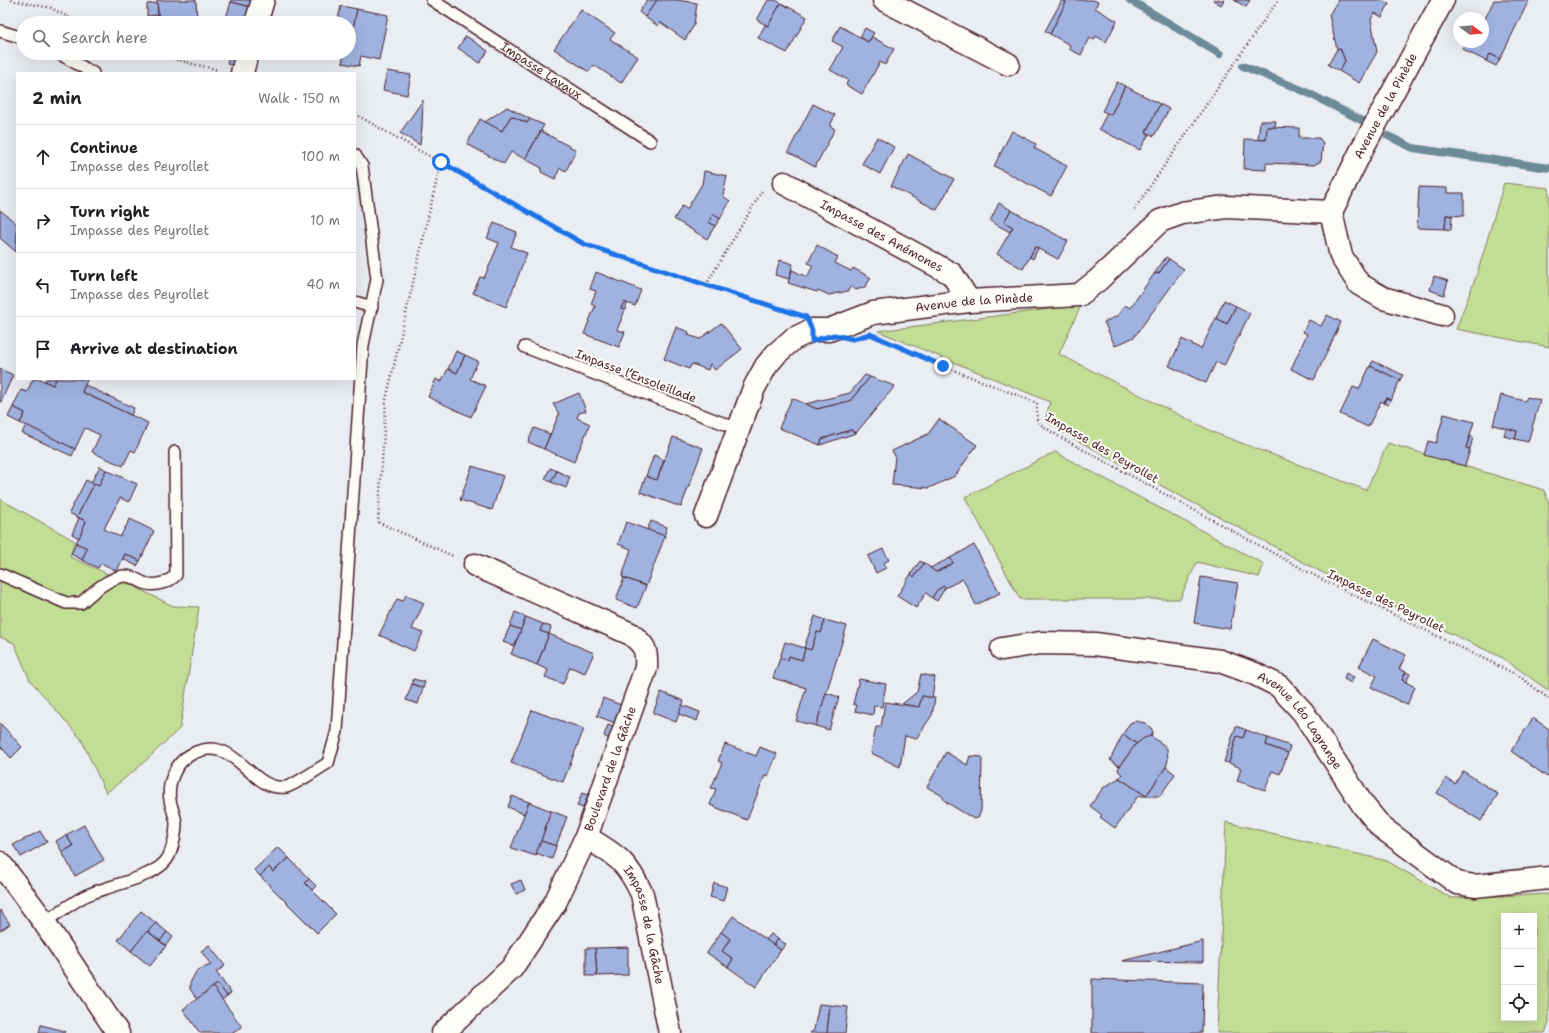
<!DOCTYPE html>
<meta charset="utf-8">
<style>
body{margin:0;font-family:"Shantell Sans",sans-serif;background:#f6f6f6;color:#202124}
.controls{position:absolute;right:12px;bottom:12px;display:grid;overflow:hidden;border-radius:0px;box-shadow:0 4px 16px #0002}
.controls button{width:36px;height:36px;display:grid;place-items:center;padding:0;border:0;border-bottom:1px solid #e0e0e0;background:#fff;color:#202124;font:20px sans-serif}
.compass{position:absolute;left:1453px;top:12px;width:36px;height:36px;border-radius:50%;background:#fff;box-shadow:0 4px 16px #0002;rotate:106deg}
.stop{position:absolute;width:12px;height:12px;margin:-9px;border:3px solid #1a73e8;border-radius:50%;background:#fff}
.stop.end{background:#1a73e8;border-color:#fff;box-shadow:0 1px 4px #0008}
.list{margin:0;padding:0;list-style:none}
h2{display:flex;justify-content:space-between;align-items:center;height:52px;margin:0;padding:0 16px;font-size:17px}
h2 small{font-size:13px;font-weight:400;color:#757577}
.list li{display:grid;grid-template-columns:26px 1fr auto;gap:12px;align-items:center;box-sizing:border-box;height:64px;padding:0 16px;border-top:1px solid #e0e0e0}
.list b{display:block;font-size:15px;white-space:nowrap}
.list p{margin:0;font-size:13px;white-space:nowrap;color:#757577}
.list em{font-size:13px;font-style:normal;color:#757577}
.icon{flex:none;width:22px;height:22px;fill:none;stroke:currentColor;stroke-width:2;stroke-linecap:round;stroke-linejoin:round}
.map{position:relative;flex:none;width:1549px;height:1033px;overflow:hidden}
.search{position:absolute;background:#fff;box-shadow:0 4px 16px #0002;left:16px;top:16px;width:340px;height:44px;display:flex;align-items:center;gap:10px;box-sizing:border-box;padding:0 14px;border-radius:22px;color:#757577;font-size:15px}
.panel{position:absolute;background:#fff;box-shadow:0 4px 16px #0002;left:16px;top:72px;width:340px;height:308px;border-radius:0px}
.map>svg:first-child{display:block}
.green{fill:#c2dd94;stroke:#867e60;fill-rule:evenodd}
.lines{fill:none;stroke-linecap:round;stroke-linejoin:round}
.stream{stroke:#6c8a98;stroke-width:8}
.building{fill:#9fb2e0;stroke:#4a1f2b}
.service-casing{stroke:#4a1f2b;stroke-width:14}
.minor-casing{stroke:#4a1f2b;stroke-width:25}
.path{stroke:#4a1f2b;stroke-width:2.5;stroke-dasharray:1 3;stroke-linecap:butt}
.service{stroke:#fdfcf7;stroke-width:11}
.minor{stroke:#fdfcf7;stroke-width:22}
.route{stroke:#1a73e8;stroke-width:5}
.labels{text-anchor:middle;stroke-width:4;stroke-linejoin:round;paint-order:stroke}
.street-label{font-size:12px;fill:#4a1f2b;stroke:#fdfcf7}
</style>
<div class="map">
<svg width="1549" height="1033" viewBox="0 0 1549 1033">
<rect width="100%" height="100%" fill="#eaedf2"/>
<filter id="ink" filterUnits="userSpaceOnUse"><feTurbulence type="fractalNoise" baseFrequency=".025" numOctaves="2"/><feDisplacementMap in="SourceGraphic" scale="8" xChannelSelector="R" yChannelSelector="G"/><feConvolveMatrix kernelMatrix="1 2 1 2 8 2 1 2 1" color-interpolation-filters="sRGB"/></filter>
<g filter="url(#ink)">
<g class="green">
<polygon points="1504,183 1549,188 1549,347 1456,329 1477,274"/>
<polygon points="1081,305 1059,354 1215,433 1366,490 1388,443 1544,490 1549,504 1549,691 1503,658 1325,574 1071,437 1045,420 1050,402 878,331"/>
<polygon points="1055,452 1264,564 1259,577 1197,562 1180,599 1020,599 965,497"/>
<polygon points="0,499 75,541 70,557 119,579 173,606 199,607 180,728 139,767 106,793 81,739 30,680 14,643 0,637"/>
<path d="M1226,822L1387,861L1451,898L1549,894V1023L1545,1033H1217ZM1504,916H1534V1018H1504Z"/>
</g>
<g class="lines">
<g class="stream">
<polyline points="1130,0 1220,54"/>
<polyline points="1243,66 1304,91 1361,120"/>
<polyline points="1388,136 1413,148 1549,168"/>
</g>
</g>
<g class="building">
<polygon points="157,0 196,0 197,23 159,23"/>
<polygon points="231,0 253,0 251,7 231,2"/>
<polygon points="647,0 657,0 645,17 639,12"/>
<polygon points="657,0 676,0 697,3 694,25 685,40 660,22 658,26 645,17"/>
<polygon points="768,0 775,0 781,3 768,26 757,20"/>
<polygon points="1062,0 1093,0 1098,2 1095,8 1117,21 1106,42 1096,36 1094,40 1090,38 1081,55 1069,49 1070,45 1050,34 1066,2"/>
<polygon points="1062,0 1066,2 1050,34 1045,31"/>
<polygon points="1213,0 1224,0 1221,5"/>
<polygon points="1234,0 1250,0 1246,7"/>
<polygon points="1338,0 1382,0 1389,4 1382,17 1375,13 1371,19 1377,52 1359,83 1339,71 1345,61 1340,48 1337,49 1329,15"/>
<polygon points="1494,0 1529,0 1500,59 1490,54 1486,61 1462,49 1465,42 1483,42 1483,23"/>
<polygon points="231,2 251,7 247,23 234,23 225,21"/>
<polygon points="157,3 158,15 147,16 147,4"/>
<polygon points="781,3 807,17 787,53 758,38 765,25 768,26"/>
<polygon points="341,6 357,9 352,35 349,34 349,23 337,23"/>
<polygon points="357,9 388,15 379,60 361,56 359,66 342,63 344,53 349,53 349,34 352,35"/>
<polygon points="581,10 615,33 610,39 638,57 621,83 594,65 589,72 554,49"/>
<polygon points="840,26 868,42 872,37 894,49 885,65 880,62 862,94 846,85 848,80 830,70 843,47 832,41"/>
<polygon points="865,28 874,33 868,42 860,37"/>
<polygon points="466,36 488,51 480,63 458,48"/>
<polygon points="1340,48 1345,61 1339,71 1328,65 1337,49"/>
<polygon points="230,53 239,53 235,66 227,64"/>
<polygon points="1490,54 1500,59 1496,66 1486,61"/>
<polygon points="387,71 411,75 407,95 383,90"/>
<polygon points="1117,82 1125,86 1111,115 1102,111"/>
<polygon points="1125,86 1160,104 1146,132 1149,134 1140,150 1099,129 1107,113 1111,115"/>
<polygon points="423,100 422,126 420,145 400,133"/>
<polygon points="813,104 835,115 830,126 835,129 815,167 788,152"/>
<polygon points="1160,104 1169,109 1154,136 1146,132"/>
<polygon points="507,107 530,119 527,123 511,116 502,131 485,122"/>
<polygon points="511,116 527,123 530,119 544,125 525,159 511,152 504,164 467,144 480,119 502,131"/>
<polygon points="1260,121 1276,121 1275,127 1267,127 1266,140 1258,140"/>
<polygon points="1267,127 1299,128 1299,138 1319,138 1323,143 1321,161 1314,165 1266,163 1266,170 1244,169 1245,139 1266,140"/>
<polygon points="541,131 576,150 566,171 560,168 555,179 541,172 542,168 525,159"/>
<polygon points="1012,131 1036,144 1034,148 1067,166 1051,196 994,166"/>
<polygon points="877,137 894,147 880,174 862,164"/>
<polygon points="908,154 954,179 937,210 891,186"/>
<polygon points="704,171 727,176 723,196 730,201 720,219 713,214 709,222 715,226 707,239 674,219 682,206 687,209 702,184"/>
<polygon points="1419,187 1447,188 1447,193 1464,193 1464,216 1446,215 1445,229 1417,228"/>
<polygon points="999,203 1011,210 1004,222 1013,227 1010,232 990,221"/>
<polygon points="0,210 17,224 16,252 0,238"/>
<polygon points="1011,210 1068,241 1058,259 1035,247 1023,269 997,254 1013,227 1004,222"/>
<polygon points="713,214 720,219 715,226 709,222"/>
<polygon points="1446,215 1452,216 1451,230 1445,229"/>
<polygon points="494,223 517,232 511,247 527,253 506,307 473,293 480,277 484,278 499,243 487,238"/>
<polygon points="817,245 838,257 835,263 851,271 853,268 871,278 865,287 856,290 851,286 848,291 829,295 818,290 817,292 788,283 792,270 807,277 813,266 808,263"/>
<polygon points="1035,247 1038,248 1033,259 1030,257"/>
<polygon points="1166,257 1169,259 1159,273 1154,274"/>
<polygon points="1169,259 1184,269 1134,337 1115,346 1104,322 1117,316 1125,305 1130,308 1154,274 1159,273"/>
<polygon points="780,260 793,264 789,279 775,275"/>
<polygon points="596,272 641,290 635,306 624,302 621,309 625,310 617,330 625,332 619,347 584,334 595,306 591,304 596,291 590,289"/>
<polygon points="1434,276 1448,281 1444,295 1430,290"/>
<polygon points="1224,300 1236,306 1227,324 1216,318"/>
<polygon points="624,302 627,304 625,310 621,309"/>
<polygon points="1236,306 1250,313 1224,366 1216,362 1206,383 1169,366 1182,339 1201,349 1216,318 1227,324"/>
<polygon points="1327,315 1341,322 1314,380 1291,369 1307,334 1303,332 1309,320 1321,326"/>
<polygon points="721,323 742,349 715,370 710,364 708,370 692,364 689,369 664,359 676,327 689,332 688,335 700,339"/>
<polygon points="456,351 465,355 457,373 448,369"/>
<polygon points="465,355 478,361 470,379 486,386 471,417 428,397 436,379 441,382 448,369 457,373"/>
<polygon points="1373,361 1403,375 1400,380 1370,366"/>
<polygon points="1370,366 1400,380 1391,400 1386,398 1384,403 1381,401 1368,427 1340,414 1353,387 1359,389"/>
<polygon points="0,369 13,375 1,402 0,402"/>
<polygon points="865,375 870,377 850,401 817,409 805,404 850,393"/>
<polygon points="870,377 895,386 856,433 851,430 822,439 820,445 779,428 792,398 817,409 850,401"/>
<polygon points="33,379 40,379 53,385 56,379 84,379 87,380 82,392 148,423 135,452 131,450 123,466 92,452 100,435 85,428 75,449 20,423 25,413 13,407 21,390 27,392"/>
<polygon points="46,379 56,379 53,385 45,381"/>
<polygon points="85,385 134,408 131,415 82,392"/>
<polygon points="579,393 586,411 579,413 577,418 590,424 574,462 544,449 559,414 553,404"/>
<polygon points="1501,395 1525,401 1527,397 1540,400 1528,442 1515,439 1517,431 1493,425"/>
<polygon points="1386,398 1391,400 1388,405 1384,403"/>
<polygon points="13,407 25,413 20,423 8,417"/>
<polygon points="1444,414 1474,422 1466,448 1470,449 1465,466 1424,455 1428,441 1436,443"/>
<polygon points="939,419 977,445 955,476 929,488 892,485 895,456 892,451 928,434"/>
<polygon points="26,425 75,449 72,456 22,433"/>
<polygon points="534,428 550,434 544,449 528,442"/>
<polygon points="1506,428 1517,431 1515,439 1504,436"/>
<polygon points="851,430 856,433 820,445 822,439"/>
<polygon points="1470,436 1473,437 1470,449 1466,448"/>
<polygon points="673,437 703,448 681,507 640,492 646,476 657,480"/>
<polygon points="654,455 664,460 657,480 646,476"/>
<polygon points="100,466 106,470 99,486 91,483"/>
<polygon points="472,466 503,476 492,510 460,500"/>
<polygon points="550,468 557,471 551,482 545,479"/>
<polygon points="106,470 137,484 129,502 120,498 104,529 120,537 130,519 154,531 140,561 125,554 117,571 101,563 98,568 82,560 87,548 76,543 86,521 77,517 94,484 99,486"/>
<polygon points="557,471 570,477 566,488 551,482"/>
<polygon points="86,480 94,484 77,517 69,513"/>
<polygon points="79,518 86,521 79,538 72,534"/>
<polygon points="651,521 667,527 664,536 647,530"/>
<polygon points="626,522 665,536 646,586 622,577 631,549 618,544"/>
<polygon points="76,543 87,548 82,560 71,554"/>
<polygon points="974,545 1000,593 976,605 963,579 945,588 944,586 937,590 932,598 926,593 916,608 897,596 911,574 914,577 924,563 936,572 953,563 950,558"/>
<polygon points="883,549 889,560 883,563 886,568 876,573 868,556"/>
<polygon points="125,554 140,561 137,566 123,559"/>
<polygon points="950,558 953,563 936,572 930,568"/>
<polygon points="920,561 924,563 914,577 911,574"/>
<polygon points="1201,577 1238,583 1230,629 1194,623"/>
<polygon points="624,578 646,586 637,608 616,600"/>
<polygon points="944,586 945,588 937,601 932,598 937,590"/>
<polygon points="406,595 424,603 412,629 423,633 414,651 379,635 397,599 403,601"/>
<polygon points="515,612 526,617 521,630 510,626"/>
<polygon points="815,616 825,620 821,633 817,632 811,650 804,648"/>
<polygon points="526,617 543,624 540,631 549,634 537,665 511,654"/>
<polygon points="825,620 847,626 816,726 796,721 806,688 773,678 780,658 788,660 789,656 802,660 805,648 811,650 817,632 821,633"/>
<polygon points="543,624 551,627 549,634 540,631"/>
<polygon points="510,626 521,630 514,646 503,642"/>
<polygon points="549,634 594,653 585,673 570,667 563,684 545,677 548,670 537,665"/>
<polygon points="1373,639 1406,655 1399,669 1406,672 1402,680 1415,687 1407,705 1371,687 1377,676 1359,667"/>
<polygon points="785,642 805,648 802,660 789,656 788,660 780,658"/>
<polygon points="1406,672 1410,674 1406,682 1402,680"/>
<polygon points="1346,673 1354,677 1351,683 1344,679"/>
<polygon points="921,674 935,677 932,698 922,696 919,707 902,704 917,692"/>
<polygon points="413,679 425,682 423,688 412,684"/>
<polygon points="859,679 886,684 882,707 874,706 873,715 855,711 857,705 853,704"/>
<polygon points="412,684 423,688 418,704 406,700"/>
<polygon points="661,692 684,701 676,722 653,713"/>
<polygon points="826,693 839,697 829,730 816,726"/>
<polygon points="922,696 935,698 932,715 916,739 905,736 900,767 871,753 876,727 881,727 885,702 919,707"/>
<polygon points="603,698 621,705 615,723 597,716"/>
<polygon points="682,705 700,712 697,721 679,714"/>
<polygon points="532,710 584,729 563,782 511,763"/>
<polygon points="1533,718 1549,729 1549,775 1547,777 1511,751"/>
<polygon points="1135,721 1145,723 1151,728 1153,732 1151,736 1137,744 1123,734 1130,723"/>
<polygon points="0,723 22,747 11,758 0,746"/>
<polygon points="608,725 614,727 609,739 604,736"/>
<polygon points="1236,726 1246,730 1243,738 1237,736 1229,763 1224,762"/>
<polygon points="1246,730 1268,738 1266,745 1288,753 1280,774 1272,771 1265,790 1237,781 1241,768 1229,763 1237,736 1243,738"/>
<polygon points="1123,734 1137,744 1119,766 1110,760"/>
<polygon points="1151,736 1165,746 1167,749 1168,760 1166,767 1146,796 1119,778 1122,774 1119,772 1118,769 1135,745 1144,738"/>
<polygon points="1268,738 1290,746 1288,753 1266,745"/>
<polygon points="725,744 756,756 760,747 777,754 768,776 765,775 747,820 710,805 716,789 711,788 722,763 718,761"/>
<polygon points="946,752 967,765 970,756 982,757 981,811 978,818 974,819 946,802 941,795 927,787"/>
<polygon points="1166,767 1175,774 1160,796 1146,796"/>
<polygon points="1463,771 1498,794 1481,821 1437,793 1446,778 1455,784"/>
<polygon points="1119,778 1146,796 1138,796 1115,828 1100,817 1102,815 1090,806 1103,788"/>
<polygon points="582,793 588,795 583,808 577,806"/>
<polygon points="512,796 529,802 524,814 508,807"/>
<polygon points="529,802 551,811 536,856 511,848"/>
<polygon points="551,811 567,817 556,846 541,841"/>
<polygon points="84,825 104,860 75,876 62,852 73,846 66,835"/>
<polygon points="40,831 47,842 21,857 13,845"/>
<polygon points="66,835 73,846 62,852 56,841"/>
<polygon points="541,841 556,846 552,859 536,853"/>
<polygon points="278,847 289,858 273,872 269,867 260,876 254,870"/>
<polygon points="289,858 309,879 305,883 336,914 317,933 260,876 269,867 273,872"/>
<polygon points="309,879 316,886 312,890 305,883"/>
<polygon points="521,880 525,890 516,894 511,884"/>
<polygon points="714,883 727,887 723,901 710,897"/>
<polygon points="0,910 10,924 0,931"/>
<polygon points="141,911 156,923 131,951 118,940"/>
<polygon points="733,916 781,950 756,987 728,967 733,959 722,951 730,939 721,932"/>
<polygon points="156,923 167,932 160,941 148,931"/>
<polygon points="147,931 166,946 150,966 131,951"/>
<polygon points="167,932 173,937 166,945 160,941"/>
<polygon points="721,932 730,939 722,951 733,959 728,967 707,953"/>
<polygon points="771,934 778,939 774,945 766,940"/>
<polygon points="778,939 786,944 781,950 774,945"/>
<polygon points="1203,941 1203,962 1122,961"/>
<polygon points="209,945 225,966 216,972 231,993 227,996 218,984 197,999 190,989 190,983 197,970 211,965 201,951"/>
<polygon points="628,947 628,975 597,976 595,948"/>
<polygon points="586,948 595,948 597,976 586,976"/>
<polygon points="1092,979 1203,983 1202,1033 1092,1033"/>
<polygon points="218,984 227,996 222,1000 213,987"/>
<polygon points="213,987 242,1027 233,1033 200,1033 183,1009"/>
<polygon points="819,1004 830,1005 827,1033 810,1033 814,1030"/>
<polygon points="830,1005 848,1007 845,1033 827,1033"/>
<polygon points="41,1025 65,1031 64,1033 39,1033"/>
</g>
<g class="lines">
<defs>
<g id="service">
<path id="s1" d="M432,0L650,141"/>
<polyline points="0,31 23,38"/>
<polyline points="58,53 93,73"/>
<polyline points="355,302 372,307"/>
<polyline points="525,347 738,429"/>
<path d="M0,574L66,603H81C93,592 107,579 123,576C133,575 139,582 147,584C157,586 169,582 176,575L175,452"/>
<path d="M44,922C57,914 69,905 83,897C105,885 158,879 169,856C173,846 176,834 176,823C175,815 171,807 170,800C167,784 175,763 190,755C236,730 248,792 286,787C294,786 319,768 328,763L337,731L363,345L377,279L362,166L355,155"/>
</g>
<g id="minor">
<polyline points="884,0 1008,64"/>
<polyline points="256,23 263,0"/>
<polyline points="242,73 247,53"/>
<path id="s2" d="M784,183L952,274L969,301"/>
<path id="s3" d="M1442,315L1383,298L1359,284L1341,256L1331,212L1363,147L1443,0"/>
<path id="s4" d="M706,516L754,388L766,366L776,354L793,339L812,330H829L873,313L969,301L1079,295L1098,280L1160,221L1182,213L1226,207L1331,212"/>
<path id="s5" d="M1002,649L1040,643L1095,644L1220,661L1255,674L1279,686L1303,712L1363,805L1381,827L1457,883L1475,886L1549,878"/>
<path id="s6" d="M586,837C617,856 626,860 642,894L670,1033"/>
<polyline points="0,863 44,922 118,1033"/>
<path id="s7" d="M443,1033L512,968L555,903L586,837L646,668C647,649 645,646 631,634L475,565"/>
</g>
</defs>
<use href="#service" class="service-casing"/>
<use href="#minor" class="minor-casing"/>
<g class="path">
<polyline points="11,0 51,8 79,23"/>
<polyline points="149,53 218,70"/>
<polyline points="355,114 584,244 706,285 792,312"/>
<polyline points="441,161 386,400 378,522 453,556"/>
<polyline points="1134,210 1278,0"/>
<polyline points="706,285 762,191"/>
<polyline points="878,338 943,366 1037,403 1037,422 1058,436 1321,579 1519,676 1549,699"/>
</g>
<use href="#service" class="service"/>
<use href="#minor" class="minor"/>
</g>
</g>
<g class="lines" filter="url(#ink)">
<polyline class="route" points="441,162 584,244 706,285 806,317 812,330 812,341 834,335 853,339 870,334 943,366"/>
</g>
<g class="labels">
<g class="street-label">
<text dy="4" stroke="none"><textPath href="#s1" startOffset="130">Impasse Lavaux</textPath></text>
<text dy="4" stroke="none"><textPath href="#s3" startOffset="287">Avenue de la Pinède</textPath></text>
<text dy="4" stroke="none"><textPath href="#s2" startOffset="111">Impasse des Anémones</textPath></text>
<text dy="4" stroke="none"><textPath href="#s4" startOffset="387">Avenue de la Pinède</textPath></text>
<text transform="translate(636 376) rotate(21)" y="4">Impasse l’Ensoleillade</text>
<text transform="translate(1102 448) rotate(30)" y="4">Impasse des Peyrollet</text>
<text transform="translate(1386 601) rotate(26)" y="4">Impasse des Peyrollet</text>
<text dy="4" stroke="none"><textPath href="#s5" startOffset="323">Avenue Léo Lagrange</textPath></text>
<text dy="4" stroke="none"><textPath href="#s7" startOffset="318">Boulevard de la Gâche</textPath></text>
<text dy="4" stroke="none"><textPath href="#s6" startOffset="112">Impasse de la Gâche</textPath></text>
</g>
</g>
</svg>
<div class="controls">
<button>+</button>
<button>−</button>
<button><svg class="icon" aria-label="locate" viewBox="0 0 24 24"><circle cx="12" cy="12" r="6"/><path d="M12 2v4M12 18v4M2 12h4M18 12h4"/></svg></button>
</div>
<svg class="compass" viewBox="-18 -18 36 36"><path d="M0-13l5 13h-10z" fill="#e53935"/><path d="M0 13l5-13h-10z" fill="#757577"/></svg>
<div class="stop" style="left:441px;top:162px"></div>
<div class="stop end" style="left:943px;top:366px"></div>
<div class="search"><svg class="icon" aria-label="search" viewBox="0 0 24 24"><circle cx="10" cy="10" r="6"/><path d="M15 15l6 6"/></svg>Search here</div>
<section class="panel">
<h2>2 min<small>Walk · 150 m</small></h2>
<ul class="list">
<li><svg class="icon" aria-label="ahead" viewBox="0 0 24 24"><path d="M12 20V5M6 11l6-6 6 6"/></svg><div><b>Continue</b><p>Impasse des Peyrollet</p></div><em>100 m</em></li>
<li><svg class="icon" aria-label="right" viewBox="0 0 24 24"><path d="M7 20v-9h11M14 6l5 5-5 5"/></svg><div><b>Turn right</b><p>Impasse des Peyrollet</p></div><em>10 m</em></li>
<li><svg class="icon" aria-label="left" viewBox="0 0 24 24"><path d="M17 20v-9H6M10 6l-5 5 5 5"/></svg><div><b>Turn left</b><p>Impasse des Peyrollet</p></div><em>40 m</em></li>
<li><svg class="icon" aria-label="arrive" viewBox="0 0 24 24"><path d="M6 21V4h12l-3 4 3 4H6"/></svg><div><b>Arrive at destination</b></div></li>
</ul>
</section>
</div>
